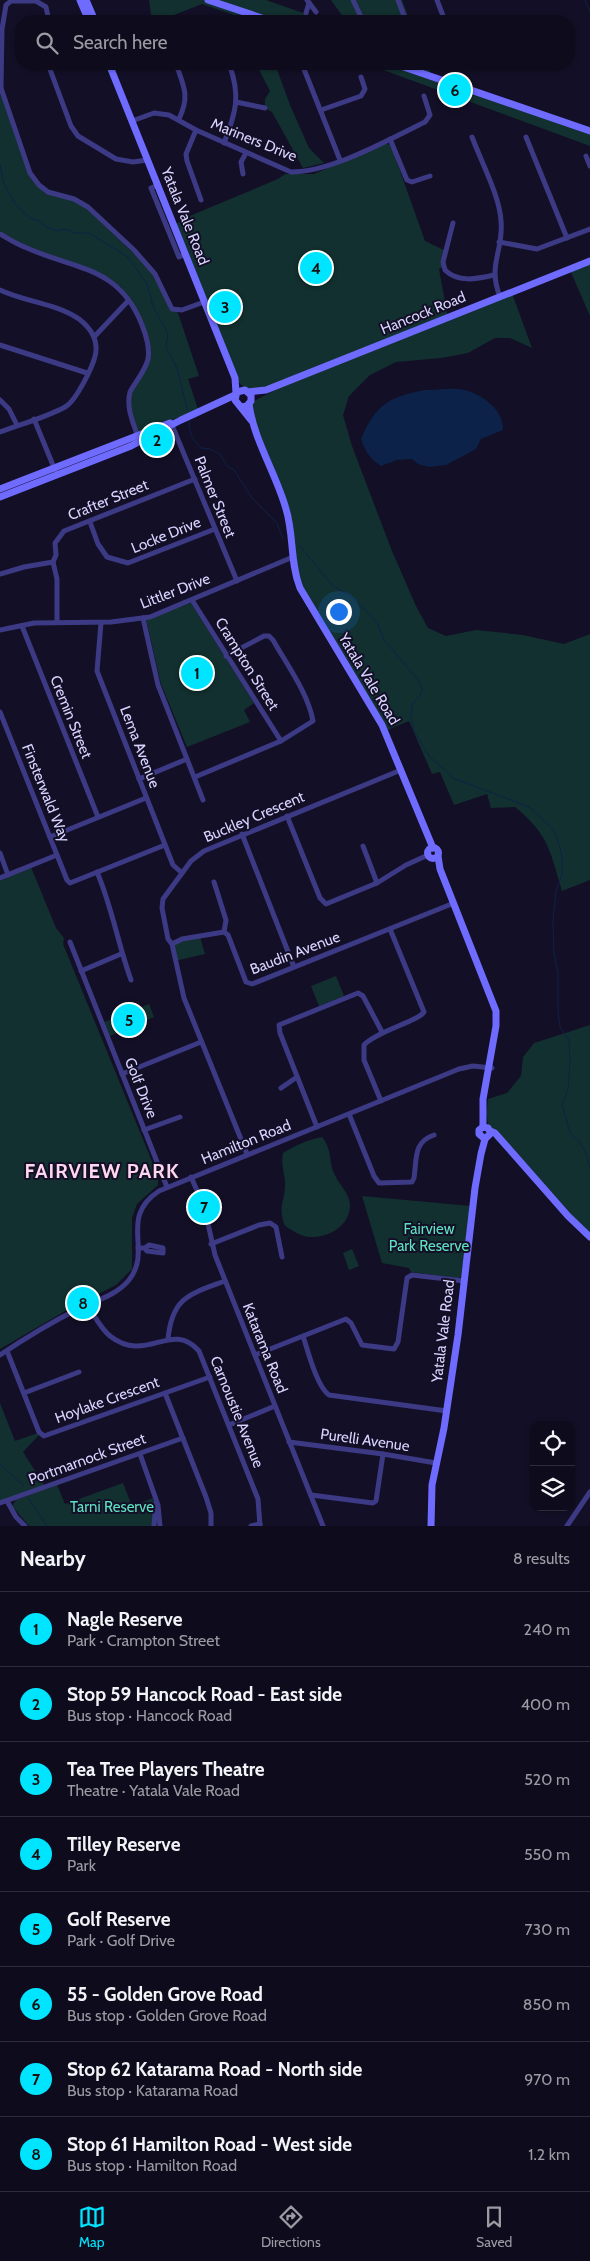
<!DOCTYPE html>
<meta charset="utf-8">
<style>
body{margin:0;font-family:Cabin,sans-serif;background:#171425;color:#f1f3f6}
.controls{position:absolute;right:15px;bottom:15px;display:grid;overflow:hidden;border-radius:10px;box-shadow:0 1px 4px #0004}
.controls button{width:45px;height:45px;display:grid;place-items:center;padding:0;border:0;border-bottom:1px solid #2e2b3b;background:#0e0b1c;color:#f1f3f6;font:25px sans-serif}
.you{position:absolute;left:338px;top:611px;width:18px;height:18px;margin:-12px;border:4px solid #fff;border-radius:50%;background:#1a73e8;box-shadow:0 0 0 8px #1a73e833}
.badge{display:grid;place-items:center;width:32px;height:32px;border-radius:50%;background:#00e5ff;color:#111;font-size:16px;font-weight:700}
.pin{position:absolute;translate:-50% -50%;border:2px solid #fff;box-shadow:0 1px 5px #0006}
.list{margin:0;padding:0;list-style:none}
h2{display:flex;justify-content:space-between;align-items:center;height:65px;margin:0;padding:0 20px;font-size:21px}
h2 small{font-size:16px;font-weight:400;color:#9b9ba3}
.list li{display:grid;grid-template-columns:32px 1fr auto;gap:15px;align-items:center;box-sizing:border-box;height:75px;padding:0 20px;border-top:1px solid #2e2b3b}
.list b{display:block;font-size:19px;white-space:nowrap}
.list p{margin:0;font-size:16px;white-space:nowrap;color:#9b9ba3}
.list em{font-size:16px;font-style:normal;color:#9b9ba3}
.icon{flex:none;width:28px;height:28px;fill:none;stroke:currentColor;stroke-width:2;stroke-linecap:round;stroke-linejoin:round}
.map{position:relative;flex:none;width:590px;height:1526px;overflow:hidden}
.search{position:absolute;background:#0e0b1c;box-shadow:0 1px 4px #0004;left:15px;right:15px;top:15px;height:55px;display:flex;align-items:center;gap:12px;box-sizing:border-box;padding:0 18px;border-radius:20px;color:#9b9ba3;font-size:19px}
.sheet{height:665px;background:#0e0b1c}
nav{display:flex;justify-content:space-around;align-items:center;box-sizing:border-box;height:70px;border-top:1px solid #2e2b3b;background:#0e0b1c;font-size:14px;color:#9b9ba3}
nav a{display:grid;justify-items:center;gap:2px}
nav .on{color:#00e5ff}
.map>svg:first-child{display:block}
.green{fill:#12302f}
.water{fill:#0c2248}
.lines{fill:none;stroke-linecap:round;stroke-linejoin:round}
.stream{stroke:#0c2248;stroke-width:1}
.street{stroke:#3d3a85;stroke-width:5}
.secondary{stroke:#6f6bff;stroke-width:7}
.labels{text-anchor:middle;stroke-width:4;stroke-linejoin:round;paint-order:stroke}
.street-label{font-size:15px;fill:#d9d4ff;stroke:#130f26}
.park-label{font-size:15px;fill:#5fe0c0;stroke:#130f26}
.district-label{font-size:20px;font-weight:bold;letter-spacing:1px;fill:#ffd6f0;stroke:#130f26}
</style>
<div class="map">
<svg width="590" height="1526" viewBox="0 0 590 1526">
<rect width="100%" height="100%" fill="#130f26"/>
<g class="green">
<polygon points="149,0 266,0 326,21 239,21 237,16 202,4 159,21 152,21"/>
<polygon points="331,0 402,0 410,21 346,21"/>
<polygon points="0,28 1,85 30,173 43,189 80,202 155,274 168,304 178,313 199,376 188,379 198,409 137,435 129,397 148,358 141,322 121,287 99,274 27,248 0,234"/>
<polygon points="256,64 275,64 290,105 309,148 324,163 303,168 272,112 265,108 265,99 270,91"/>
<polygon points="367,64 427,64 432,77 590,132 590,146"/>
<path d="M385,143L390,145L394,154L425,241L446,251L443,267L439,269L448,318L512,293L532,348L510,338H495L468,353L441,358L396,362L370,375L349,396L343,415L352,446L392,551L416,606L428,628L446,636L476,630L523,635L564,644L590,634V880L562,891C550,851 549,835 515,807L491,808L487,794L454,805L440,772L432,774L409,721L385,731L297,582L289,519L250,418V403L299,378L248,392L235,378L174,225L192,215L278,179L285,174H314Z"/>
<polygon points="590,261 590,316 570,270"/>
<polygon points="191,603 254,703 244,710 250,722 187,747 161,684 146,619"/>
<polygon points="31,867 56,928 64,938 63,944 158,1176 158,1185 137,1204 132,1218 132,1269 116,1285 67,1310 0,1349 0,881"/>
<polygon points="200,937 205,954 175,961 172,949 175,941"/>
<polygon points="336,976 344,996 319,1006 311,986"/>
<polygon points="149,1004 154,1017 110,1036 104,1022"/>
<path d="M590,1025V1234L568,1216L495,1139C486,1127 486,1114 488,1099L507,1093L521,1076L523,1057L534,1043Z"/>
<path d="M322,1137C333,1151 328,1160 334,1173C338,1184 349,1192 350,1204C351,1225 329,1238 310,1237C301,1237 292,1230 285,1226C277,1205 286,1200 285,1182C284,1172 281,1163 283,1153C296,1145 307,1140 322,1137Z"/>
<polygon points="362,1196 471,1206 461,1277 458,1278 411,1272 409,1268 382,1263"/>
<polygon points="352,1249 359,1266 349,1270 343,1253"/>
<polygon points="0,1403 15,1441 38,1433 39,1435 23,1452 44,1485 0,1501"/>
<polygon points="123,1483 132,1506 153,1498 153,1526 29,1526 12,1506 16,1500 57,1485 65,1504"/>
</g>
<path class="water" d="M425,390C437,390 453,387 465,390C483,395 504,410 503,430L481,439L476,449L446,465L429,467L418,464L412,459L397,460L381,466C370,459 365,451 361,439C376,404 389,397 425,390Z"/>
<g class="lines">
<g class="stream">
<polyline points="585,0 590,12"/>
<polyline points="0,165 4,184 16,205 30,218 40,221 46,227 57,231 64,229 76,233 89,233 128,257 147,284 154,309 168,333 166,347 177,368 188,413"/>
<path d="M189,420C189,433 192,439 201,448L210,449L220,454L227,466L234,470L252,498L277,523L283,539"/>
<polyline points="300,546 333,586 350,596 367,611 378,625 384,640 418,680 423,691 412,705 411,717 414,731 429,756 453,778 529,807 553,829 559,844 562,857 562,874 556,891 553,920 554,953 558,973 558,1011 560,1027 569,1040 570,1062 568,1090 562,1104 570,1133 579,1141 585,1151 590,1168"/>
<polyline points="0,1464 24,1486"/>
<polyline points="29,1499 47,1526"/>
</g>
<g class="street">
<polyline points="307,0 316,12"/>
<polyline points="353,0 363,21"/>
<polyline points="398,0 406,21"/>
<polyline points="437,0 445,21"/>
<polyline points="306,13 309,3"/>
<polyline points="49,21 46,7 36,1 11,1 6,5 2,29 1,88 30,173 39,185 48,192 74,199 88,207 134,250 155,274 172,309 182,310 204,302"/>
<polyline points="48,64 71,126 78,136 116,159 133,162 147,160"/>
<path d="M176,64C184,87 190,96 179,119"/>
<polyline points="302,64 340,160"/>
<polyline points="236,102 265,108"/>
<polyline points="321,110 361,96 365,89 361,77"/>
<path d="M132,121L154,113L169,115L196,130L291,172C332,172 388,140 425,122L430,115L424,96"/>
<polyline points="196,130 186,154 187,161 201,200"/>
<path d="M472,137C481,161 500,197 501,221C504,251 487,264 500,297"/>
<polyline points="526,137 567,238"/>
<polyline points="390,139 407,180 412,182 430,176"/>
<path d="M224,143C236,113 241,95 229,64"/>
<polyline points="586,156 590,166"/>
<polyline points="243,174 241,162 246,153"/>
<polyline points="158,185 151,188 179,257 185,254"/>
<path d="M453,223L443,262L445,270C458,283 477,279 494,275"/>
<path d="M0,234C9,239 18,245 27,248C76,270 119,266 142,325C146,335 150,348 148,359C146,370 135,382 130,392C126,408 133,422 138,437"/>
<polyline points="499,242 537,249 590,229"/>
<path d="M0,290C25,302 56,303 79,319C88,326 96,336 96,348C97,361 76,401 65,407C45,418 21,424 0,432"/>
<polyline points="94,337 128,301"/>
<polyline points="0,345 87,373"/>
<polyline points="0,400 9,409 17,425"/>
<polyline points="34,419 55,470"/>
<polyline points="171,423 237,581"/>
<polyline points="90,522 98,544 107,557 128,563 215,529"/>
<polyline points="0,574 24,567 53,562"/>
<polyline points="192,600 281,741"/>
<polyline points="143,618 158,685 203,800"/>
<polyline points="57,622 57,579 53,562 56,555 55,543 64,531 195,479"/>
<polyline points="101,623 97,671 173,865 182,873"/>
<polyline points="22,626 98,817"/>
<polyline points="0,630 34,623 111,622 150,617 293,557"/>
<polyline points="0,712 67,880 70,883 165,845"/>
<path d="M195,777L281,741L313,721C308,693 287,665 273,640L269,636H264L226,656"/>
<polyline points="139,779 187,759"/>
<polyline points="287,816 320,898 326,904 377,883 406,865 428,855"/>
<polyline points="242,834 294,967"/>
<polyline points="50,837 146,798"/>
<polyline points="363,846 377,883"/>
<polyline points="0,853 8,875"/>
<path d="M97,872C112,907 118,944 131,980"/>
<polyline points="0,878 57,855"/>
<polyline points="214,882 226,920 224,932"/>
<polyline points="70,942 167,1187"/>
<polyline points="172,944 182,939 224,932 228,935 246,982 252,984 454,903"/>
<polyline points="81,971 121,954"/>
<polyline points="122,1074 201,1042"/>
<polyline points="281,1088 297,1077"/>
<path d="M381,1101L364,1060V1045C377,1031 419,1021 424,1012L390,929"/>
<path d="M349,1114L374,1176L379,1183L412,1182L414,1178C417,1159 413,1142 434,1135"/>
<polyline points="317,1127 280,1033 279,1025 358,993 363,996 382,1032"/>
<polyline points="144,1130 180,1117"/>
<polyline points="247,1154 184,998 172,944 168,939 162,908 163,899 191,861 204,851 401,770"/>
<polyline points="191,1177 204,1206 215,1255 323,1526"/>
<polyline points="211,1244 259,1225 270,1223 276,1227 282,1257"/>
<polyline points="138,1248 145,1248 149,1245 163,1248 163,1253 147,1251 145,1248"/>
<path d="M87,1305C94,1315 101,1329 110,1336C147,1365 171,1319 199,1351L258,1499L260,1526"/>
<path d="M303,1336C308,1351 317,1387 329,1395L447,1411"/>
<path d="M168,1339C172,1297 190,1294 225,1281"/>
<polyline points="7,1351 39,1432 44,1436 210,1377"/>
<path d="M0,1355C24,1339 50,1323 76,1310C94,1301 116,1296 129,1280C153,1250 118,1218 159,1191L459,1069L473,1066L492,1068"/>
<polyline points="255,1355 346,1319 351,1323 362,1345 394,1349 398,1342 407,1278 412,1275 464,1281"/>
<polyline points="24,1393 79,1372"/>
<polyline points="165,1393 206,1497 211,1513 211,1526"/>
<polyline points="229,1425 275,1406"/>
<polyline points="289,1442 383,1454 436,1463"/>
<polyline points="140,1454 158,1505 160,1526"/>
<polyline points="311,1495 373,1503 376,1501 383,1454"/>
<polyline points="7,1501 16,1517 25,1526"/>
<polyline points="0,1503 183,1438"/>
<polyline points="154,1526 156,1502"/>
<polyline points="251,1526 260,1524"/>
<polyline points="567,1526 590,1492"/>
</g>
<g class="secondary">
<polyline points="80,0 89,21"/>
<polyline points="86,0 95,21"/>
<polyline points="208,0 271,21"/>
<polyline points="109,64 235,378 236,393"/>
<polyline points="395,64 590,131"/>
<polyline points="248,392 266,390 590,261"/>
<path d="M249,404C254,441 276,473 286,509C294,535 290,563 300,588L382,725L433,848"/>
<polyline points="241,407 247,406 251,401 251,395 245,390 237,392 235,400 251,420"/>
<polyline points="0,489 170,423"/>
<polyline points="0,497 131,446 181,420 235,395"/>
<circle cx="433" cy="853" r="5.5"/>
<polyline points="438,856 440,869 496,1011 496,1026 483,1099 483,1127"/>
<polyline points="490,1131 495,1133 568,1216 590,1237"/>
<polyline points="431,1526 432,1485 444,1428 458,1335 475,1188 481,1154 485,1139 491,1133 488,1128 483,1127 479,1130 479,1134 485,1139"/>
</g>
</g>
<g class="labels">
<g class="street-label">
<text transform="translate(254 140) rotate(22)" y="5">Mariners Drive</text>
<text transform="translate(185 216) rotate(68)" y="5">Yatala Vale Road</text>
<text transform="translate(423 313) rotate(-22)" y="5">Hancock Road</text>
<text transform="translate(215 497) rotate(68)" y="5">Palmer Street</text>
<text transform="translate(108 500) rotate(-22)" y="5">Crafter Street</text>
<text transform="translate(166 535) rotate(-22)" y="5">Locke Drive</text>
<text transform="translate(175 591) rotate(-21)" y="5">Littler Drive</text>
<text transform="translate(247 664) rotate(58)" y="5">Crampton Street</text>
<text transform="translate(369 679) rotate(59)" y="5">Yatala Vale Road</text>
<text transform="translate(71 717) rotate(68)" y="5">Cremin Street</text>
<text transform="translate(140 747) rotate(69)" y="5">Lema Avenue</text>
<text transform="translate(46 793) rotate(68)" y="5">Finsterwald Way</text>
<text transform="translate(254 817) rotate(-23)" y="5">Buckley Crescent</text>
<text transform="translate(295 953) rotate(-21)" y="5">Baudin Avenue</text>
<text transform="translate(141 1088) rotate(68)" y="5">Golf Drive</text>
<text transform="translate(246 1142) rotate(-22)" y="5">Hamilton Road</text>
<text transform="translate(443 1331) rotate(-83)" y="5">Yatala Vale Road</text>
<text transform="translate(265 1348) rotate(68)" y="5">Katarama Road</text>
<text transform="translate(107 1400) rotate(-20)" y="5">Hoylake Crescent</text>
<text transform="translate(237 1412) rotate(68)" y="5">Carnoustie Avenue</text>
<text transform="translate(365 1440) rotate(8)" y="5">Purelli Avenue</text>
<text transform="translate(87 1459) rotate(-20)" y="5">Portmarnock Street</text>
</g>
<g class="park-label">
<text x="429" y="1234">Fairview<tspan x="429" dy="17">Park Reserve</tspan></text>
<text x="112" y="1512">Tarni Reserve</text>
</g>
<g class="district-label">
<text x="102" y="1178">FAIRVIEW PARK</text>
</g>
</g>
</svg>
<div class="controls">
<button><svg class="icon" aria-label="locate" viewBox="0 0 24 24"><circle cx="12" cy="12" r="6"/><path d="M12 2v4M12 18v4M2 12h4M18 12h4"/></svg></button>
<button><svg class="icon" aria-label="layers" viewBox="0 0 24 24"><path d="M12 4l9 5-9 5-9-5zM3 14l9 5 9-5"/></svg></button>
</div>
<div class="you"></div>
<div class="pin badge" style="left:197px;top:673px">1</div>
<div class="pin badge" style="left:157px;top:440px">2</div>
<div class="pin badge" style="left:225px;top:307px">3</div>
<div class="pin badge" style="left:316px;top:268px">4</div>
<div class="pin badge" style="left:129px;top:1020px">5</div>
<div class="pin badge" style="left:455px;top:90px">6</div>
<div class="pin badge" style="left:204px;top:1207px">7</div>
<div class="pin badge" style="left:83px;top:1303px">8</div>
<div class="search"><svg class="icon" aria-label="search" viewBox="0 0 24 24"><circle cx="10" cy="10" r="6"/><path d="M15 15l6 6"/></svg>Search here</div>
</div>
<section class="sheet">
<h2>Nearby<small>8 results</small></h2>
<ul class="list">
<li><span class="badge">1</span><div><b>Nagle Reserve</b><p>Park · Crampton Street</p></div><em>240 m</em></li>
<li><span class="badge">2</span><div><b>Stop 59 Hancock Road - East side</b><p>Bus stop · Hancock Road</p></div><em>400 m</em></li>
<li><span class="badge">3</span><div><b>Tea Tree Players Theatre</b><p>Theatre · Yatala Vale Road</p></div><em>520 m</em></li>
<li><span class="badge">4</span><div><b>Tilley Reserve</b><p>Park</p></div><em>550 m</em></li>
<li><span class="badge">5</span><div><b>Golf Reserve</b><p>Park · Golf Drive</p></div><em>730 m</em></li>
<li><span class="badge">6</span><div><b>55 - Golden Grove Road</b><p>Bus stop · Golden Grove Road</p></div><em>850 m</em></li>
<li><span class="badge">7</span><div><b>Stop 62 Katarama Road - North side</b><p>Bus stop · Katarama Road</p></div><em>970 m</em></li>
<li><span class="badge">8</span><div><b>Stop 61 Hamilton Road - West side</b><p>Bus stop · Hamilton Road</p></div><em>1.2 km</em></li>
</ul>
</section>
<nav>
<a class="on"><svg class="icon" aria-label="map" viewBox="0 0 24 24"><path d="M3 6l6-2 6 2 6-2v14l-6 2-6-2-6 2zM9 4v14M15 6v14"/></svg>Map</a>
<a><svg class="icon" aria-label="directions" viewBox="0 0 24 24"><path d="M12 3l9 9-9 9-9-9zM9 14v-3h6M13 9l2 2-2 2"/></svg>Directions</a>
<a><svg class="icon" aria-label="saved" viewBox="0 0 24 24"><path d="M7 4h10v16l-5-4-5 4z"/></svg>Saved</a>
</nav>
